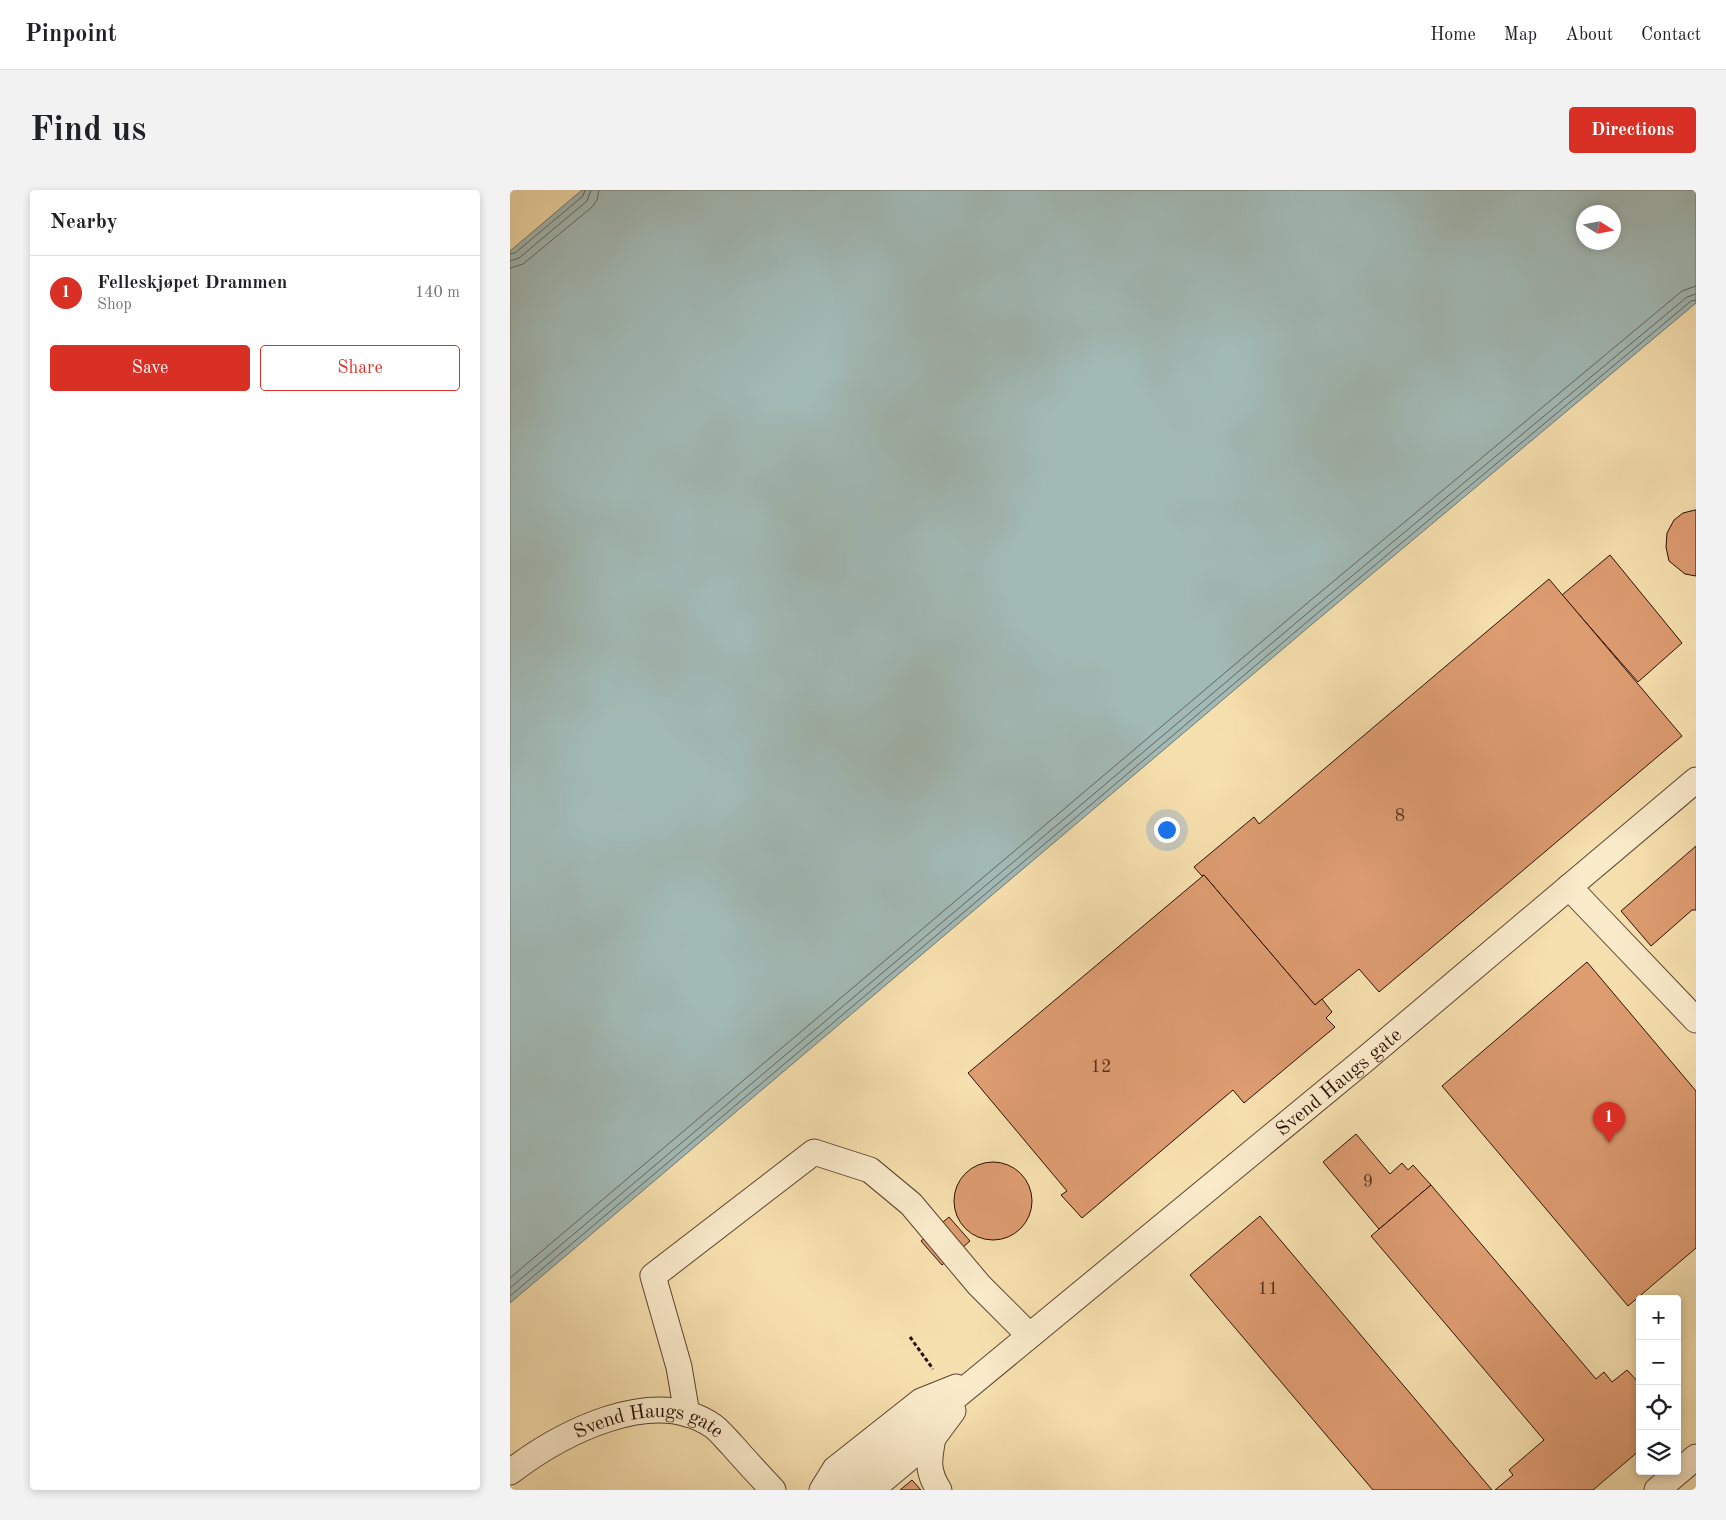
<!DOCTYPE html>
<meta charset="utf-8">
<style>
body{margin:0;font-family:"Old Standard TT",serif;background:#f2f2f2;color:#202124}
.controls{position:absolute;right:15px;bottom:15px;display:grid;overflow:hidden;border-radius:5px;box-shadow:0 2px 8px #0003}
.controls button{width:45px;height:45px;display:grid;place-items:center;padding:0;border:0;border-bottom:1px solid #e0e0e0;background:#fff;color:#202124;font:25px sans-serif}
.compass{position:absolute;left:1066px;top:15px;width:45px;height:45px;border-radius:50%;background:#fff;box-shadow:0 2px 8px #0003;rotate:101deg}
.you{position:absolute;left:656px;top:639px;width:18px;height:18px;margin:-12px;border:4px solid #fff;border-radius:50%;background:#1a73e8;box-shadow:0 0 0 8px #1a73e833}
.badge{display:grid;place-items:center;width:32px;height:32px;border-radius:50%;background:#d93025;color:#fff;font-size:16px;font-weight:700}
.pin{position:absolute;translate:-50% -41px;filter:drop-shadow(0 1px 2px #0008)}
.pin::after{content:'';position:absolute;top:26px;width:18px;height:15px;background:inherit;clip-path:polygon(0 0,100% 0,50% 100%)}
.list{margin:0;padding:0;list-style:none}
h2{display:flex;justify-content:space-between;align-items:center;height:65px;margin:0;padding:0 20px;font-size:21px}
h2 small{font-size:16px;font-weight:400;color:#757577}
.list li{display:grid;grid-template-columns:32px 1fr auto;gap:15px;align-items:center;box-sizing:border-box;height:75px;padding:0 20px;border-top:1px solid #e0e0e0}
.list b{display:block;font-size:19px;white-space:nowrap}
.list p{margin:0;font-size:16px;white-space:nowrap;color:#757577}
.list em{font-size:16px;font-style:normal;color:#757577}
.actions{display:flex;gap:10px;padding:15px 20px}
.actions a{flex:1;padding:11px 0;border:1px solid #d93025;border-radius:5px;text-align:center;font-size:18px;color:#d93025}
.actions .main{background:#d93025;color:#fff}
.icon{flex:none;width:28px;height:28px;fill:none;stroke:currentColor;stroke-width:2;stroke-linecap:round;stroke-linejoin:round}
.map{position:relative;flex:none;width:1186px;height:1300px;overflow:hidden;border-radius:5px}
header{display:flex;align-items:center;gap:30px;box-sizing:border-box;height:70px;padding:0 25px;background:#fff;border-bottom:1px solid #e0e0e0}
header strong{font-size:24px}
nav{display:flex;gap:28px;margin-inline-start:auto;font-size:18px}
.intro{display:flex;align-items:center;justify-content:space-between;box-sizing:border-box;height:120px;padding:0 30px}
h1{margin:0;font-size:35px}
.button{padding:12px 22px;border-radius:5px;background:#d93025;color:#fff;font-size:18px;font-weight:700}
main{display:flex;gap:30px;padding:0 30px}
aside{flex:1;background:#fff;border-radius:5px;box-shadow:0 2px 8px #0003}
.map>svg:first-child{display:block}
.water{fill:#a2bab6;stroke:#72766f;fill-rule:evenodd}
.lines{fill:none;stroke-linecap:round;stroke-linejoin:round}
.shore{stroke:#66645e;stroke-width:1}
.building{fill:#de9c71;stroke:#2a0f05}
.minor-casing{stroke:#5d4330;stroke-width:27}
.path{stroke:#2a0f05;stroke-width:3;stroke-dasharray:4 2.5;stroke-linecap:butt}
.minor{stroke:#faebcb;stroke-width:25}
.labels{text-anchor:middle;stroke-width:4.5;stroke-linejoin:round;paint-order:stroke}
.number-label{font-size:18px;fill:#573220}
.street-label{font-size:20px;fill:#2a0f05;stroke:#faebcb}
</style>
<header>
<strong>Pinpoint</strong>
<nav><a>Home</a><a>Map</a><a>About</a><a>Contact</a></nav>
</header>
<div class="intro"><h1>Find us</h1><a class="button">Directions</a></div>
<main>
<aside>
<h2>Nearby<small></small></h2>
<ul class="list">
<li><span class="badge">1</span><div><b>Felleskjøpet Drammen</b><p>Shop</p></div><em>140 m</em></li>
</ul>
<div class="actions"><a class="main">Save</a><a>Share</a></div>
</aside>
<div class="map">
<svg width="1186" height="1300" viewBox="0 0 1186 1300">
<rect width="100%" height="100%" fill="#f7e0af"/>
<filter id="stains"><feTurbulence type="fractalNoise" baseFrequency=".004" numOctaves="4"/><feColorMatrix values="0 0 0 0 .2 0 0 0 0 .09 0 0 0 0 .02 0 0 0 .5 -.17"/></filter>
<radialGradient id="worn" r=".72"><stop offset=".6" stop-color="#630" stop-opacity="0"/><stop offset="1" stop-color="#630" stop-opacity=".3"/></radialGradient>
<path class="water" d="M72,0H1186V113L807,430L0,1113V61ZM1074,22H1104V52H1074Z"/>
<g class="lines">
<g class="shore">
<polyline points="0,64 5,63 73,6 75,0"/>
<polyline points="0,71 9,68 77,11 81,0"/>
<polyline points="0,78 13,74 82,17 87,10 89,0"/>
<polyline points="0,1088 795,415 1172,101 1186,96"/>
<polyline points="0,1098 800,421 1177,107 1186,104"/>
<polyline points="0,1106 804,426 1181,111 1186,110"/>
</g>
</g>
<g class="building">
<polygon points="1185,320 1186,320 1186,386 1175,384 1159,371 1156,357 1157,343 1164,330 1173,323"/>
<polygon points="1100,365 1172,453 1128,492 1052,405"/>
<polygon points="1039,389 1172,546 869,802 849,779 805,815 694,685 692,686 684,677 744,627 749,634"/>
<polygon points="1186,656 1186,720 1182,720 1141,756 1111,721"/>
<polygon points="694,685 805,815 812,809 822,822 816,828 825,837 734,913 723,900 572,1028 551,1005 557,1001 458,883"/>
<polygon points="1077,772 1186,901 1186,1058 1118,1116 932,896"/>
<polygon points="846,944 880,984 892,973 898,980 903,975 921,995 869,1039 813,972"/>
<circle cx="483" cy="1011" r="39"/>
<polygon points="921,995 1086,1189 1094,1182 1102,1192 1117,1180 1130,1194 1130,1260 1083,1300 985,1300 1003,1285 999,1280 1034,1250 861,1046"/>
<polygon points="750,1026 982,1300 863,1300 680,1085"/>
<polygon points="439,1027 460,1051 432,1075 411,1051"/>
<polygon points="402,1290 411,1300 390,1300"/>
</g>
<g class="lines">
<defs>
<g id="minor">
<polyline points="1059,697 1186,830"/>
<polyline points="177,1224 169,1177 143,1086 304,962 360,980 401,1014 469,1095 519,1145"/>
<path d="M424,1240C421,1265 414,1277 429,1300"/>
<path id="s1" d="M0,1282C50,1244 143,1194 203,1236C210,1241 216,1249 222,1255C235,1270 249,1285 263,1300"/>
<polyline points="312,1300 325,1279 411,1211 446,1197"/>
<path id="s2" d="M329,1300L426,1223L853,871L1186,590"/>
<polyline points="361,1300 423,1248 443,1221"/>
<polyline points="1147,1300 1186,1267"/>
</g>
</defs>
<use href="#minor" class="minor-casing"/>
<polyline class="path" points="400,1147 423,1179"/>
<use href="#minor" class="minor"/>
</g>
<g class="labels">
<g class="number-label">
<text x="890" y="631">8</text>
<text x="591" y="882">12</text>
<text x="858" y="997">9</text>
<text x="758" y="1104">11</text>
</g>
<g class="street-label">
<text dy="7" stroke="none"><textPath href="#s2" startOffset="645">Svend Haugs gate</textPath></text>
<text dy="7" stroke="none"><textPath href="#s1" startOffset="154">Svend Haugs gate</textPath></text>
</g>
</g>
<rect width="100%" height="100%" filter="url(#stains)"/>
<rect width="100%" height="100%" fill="url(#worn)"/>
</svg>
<div class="controls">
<button>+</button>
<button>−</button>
<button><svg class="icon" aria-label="locate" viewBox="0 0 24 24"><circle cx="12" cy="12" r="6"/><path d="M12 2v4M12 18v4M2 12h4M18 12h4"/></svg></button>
<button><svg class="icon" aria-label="layers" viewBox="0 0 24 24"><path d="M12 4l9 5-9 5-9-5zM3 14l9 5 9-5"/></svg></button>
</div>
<svg class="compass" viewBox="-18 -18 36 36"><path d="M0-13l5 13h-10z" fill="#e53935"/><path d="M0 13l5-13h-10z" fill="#757577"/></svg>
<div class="you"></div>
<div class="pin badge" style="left:1099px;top:953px">1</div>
</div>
</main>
